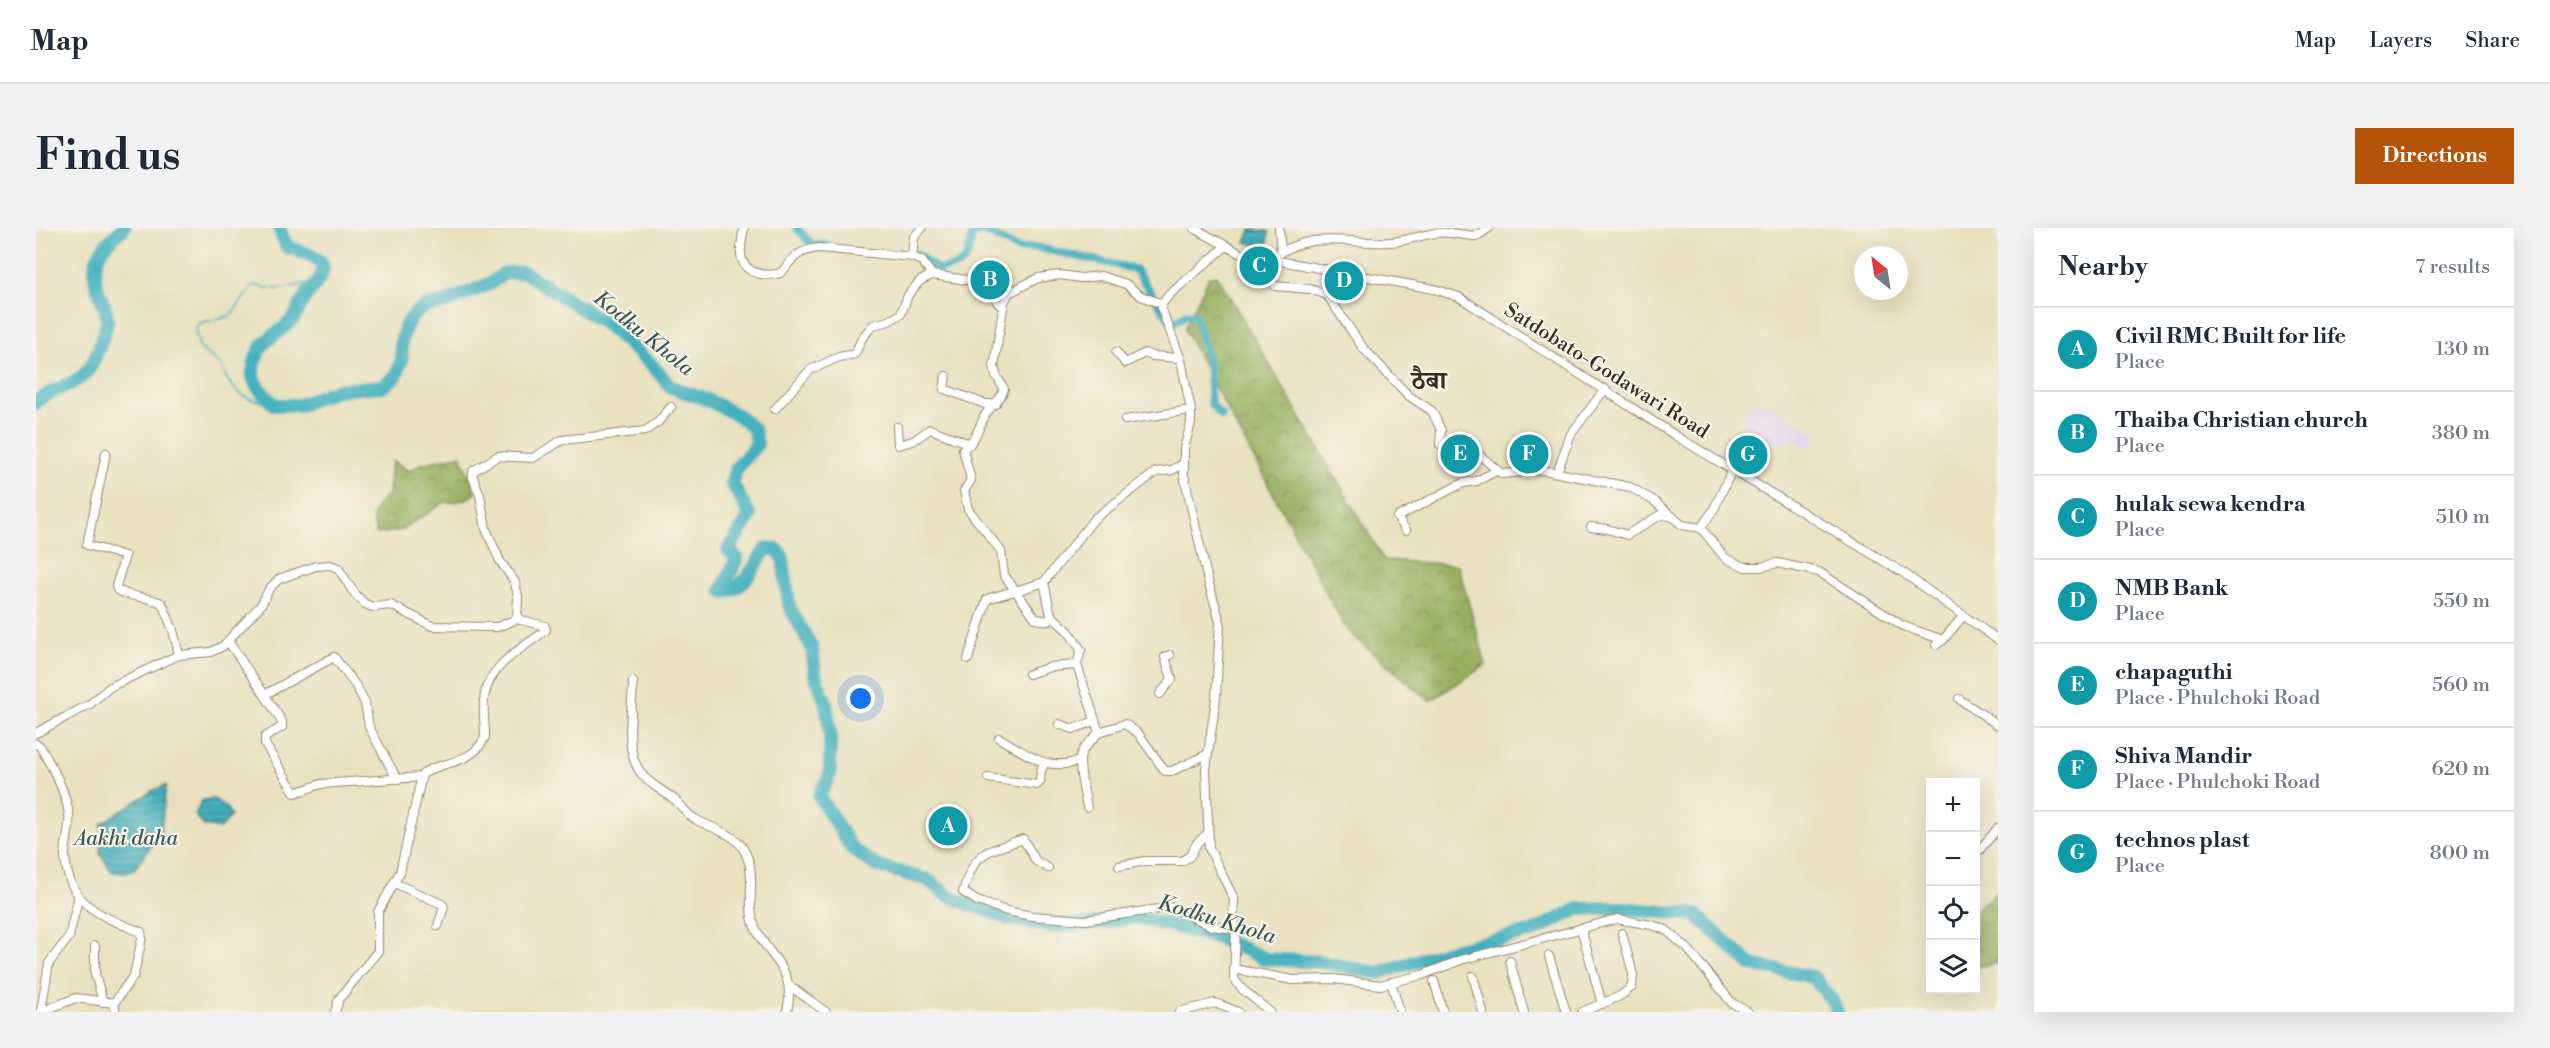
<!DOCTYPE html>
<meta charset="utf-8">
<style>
body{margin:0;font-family:"Libre Bodoni","Noto Serif Devanagari",serif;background:#f2f2f3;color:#1f2937}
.controls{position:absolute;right:18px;bottom:18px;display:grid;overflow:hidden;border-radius:0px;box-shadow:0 6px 24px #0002}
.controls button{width:54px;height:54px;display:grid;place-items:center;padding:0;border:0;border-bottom:2px solid #e0e1e3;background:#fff;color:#1f2937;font:30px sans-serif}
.compass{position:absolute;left:1818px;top:18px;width:54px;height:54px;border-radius:50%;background:#fff;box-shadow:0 6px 24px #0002;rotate:330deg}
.you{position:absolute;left:825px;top:471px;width:21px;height:21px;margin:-15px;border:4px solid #fff;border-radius:50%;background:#1a73e8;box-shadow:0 0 0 9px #1a73e833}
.badge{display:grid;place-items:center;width:39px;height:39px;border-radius:50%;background:#b45309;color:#fff;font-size:20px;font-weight:700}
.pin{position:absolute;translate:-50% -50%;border:3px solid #fff;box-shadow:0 2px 6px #0006}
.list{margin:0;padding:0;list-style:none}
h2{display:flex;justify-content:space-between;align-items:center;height:78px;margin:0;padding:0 24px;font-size:26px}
h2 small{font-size:20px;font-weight:400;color:#747a83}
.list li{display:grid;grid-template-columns:39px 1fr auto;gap:18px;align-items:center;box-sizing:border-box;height:84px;padding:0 24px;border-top:2px solid #e0e1e3}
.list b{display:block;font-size:22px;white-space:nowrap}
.list p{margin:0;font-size:20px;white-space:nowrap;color:#747a83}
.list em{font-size:20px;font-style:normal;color:#747a83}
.icon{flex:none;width:33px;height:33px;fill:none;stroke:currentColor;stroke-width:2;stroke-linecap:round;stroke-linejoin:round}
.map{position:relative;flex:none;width:1962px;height:784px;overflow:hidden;border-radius:0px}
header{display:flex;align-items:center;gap:36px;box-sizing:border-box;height:84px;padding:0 30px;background:#fff;border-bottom:2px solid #e0e1e3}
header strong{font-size:28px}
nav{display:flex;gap:33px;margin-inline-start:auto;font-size:21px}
.intro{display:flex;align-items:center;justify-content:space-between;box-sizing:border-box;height:144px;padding:0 36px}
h1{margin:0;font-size:42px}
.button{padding:15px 27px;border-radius:0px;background:#b45309;color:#fff;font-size:21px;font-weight:700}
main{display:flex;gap:36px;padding:0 36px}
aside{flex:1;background:#fff;border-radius:0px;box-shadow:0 6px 24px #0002}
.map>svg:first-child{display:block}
.built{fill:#e5d3f1}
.forest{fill:url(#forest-crowns);stroke:#696d40;stroke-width:1.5}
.water{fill:url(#water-rules);stroke:#3e6d6e;stroke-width:1.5}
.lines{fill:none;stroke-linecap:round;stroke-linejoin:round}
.stream{stroke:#42b0be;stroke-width:2}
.canal{stroke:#42b0be;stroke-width:8}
.river{stroke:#42b0be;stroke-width:14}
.minor-casing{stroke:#92866e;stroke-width:10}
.minor{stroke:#fff;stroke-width:8}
.labels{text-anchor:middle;stroke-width:4.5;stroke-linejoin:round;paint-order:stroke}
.street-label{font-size:20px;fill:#3b2a1e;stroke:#f7f3e8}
.water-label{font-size:21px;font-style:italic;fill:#3d5956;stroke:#f7f3e8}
.district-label{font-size:26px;font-weight:bold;fill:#3b2a1e;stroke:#f7f3e8}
</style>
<header>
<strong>Map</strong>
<nav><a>Map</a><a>Layers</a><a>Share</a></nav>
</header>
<div class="intro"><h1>Find us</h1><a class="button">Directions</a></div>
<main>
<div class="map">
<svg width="1962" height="784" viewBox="0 0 1962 784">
<defs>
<pattern id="forest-crowns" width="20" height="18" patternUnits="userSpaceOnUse" patternTransform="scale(1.5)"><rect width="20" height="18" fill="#97b061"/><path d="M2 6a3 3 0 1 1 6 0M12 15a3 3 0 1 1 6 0" fill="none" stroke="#7c8f4f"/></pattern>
<pattern id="water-rules" width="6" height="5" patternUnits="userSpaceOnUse" patternTransform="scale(1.5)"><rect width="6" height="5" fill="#42b0be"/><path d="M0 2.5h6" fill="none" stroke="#388f9a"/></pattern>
</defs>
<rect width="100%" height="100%" fill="#f7f3e8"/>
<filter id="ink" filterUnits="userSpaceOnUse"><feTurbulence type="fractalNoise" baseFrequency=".0167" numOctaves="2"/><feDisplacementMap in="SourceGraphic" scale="12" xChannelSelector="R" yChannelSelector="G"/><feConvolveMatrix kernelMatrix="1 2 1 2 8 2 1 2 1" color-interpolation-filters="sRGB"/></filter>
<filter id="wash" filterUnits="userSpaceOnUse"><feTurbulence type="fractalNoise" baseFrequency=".008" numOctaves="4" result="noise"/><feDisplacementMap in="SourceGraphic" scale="24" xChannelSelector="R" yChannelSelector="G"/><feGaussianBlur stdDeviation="1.35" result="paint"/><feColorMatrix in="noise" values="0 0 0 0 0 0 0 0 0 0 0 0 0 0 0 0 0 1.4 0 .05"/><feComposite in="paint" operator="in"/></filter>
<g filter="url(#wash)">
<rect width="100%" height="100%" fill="#e9e1bf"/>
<polygon class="built" points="1727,173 1782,206 1774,220 1756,211 1746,218 1706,197 1712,181"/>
<g class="forest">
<polygon points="1181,47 1348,332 1422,337 1450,437 1394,473 1311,403 1148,101 1173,49"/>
<path d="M425,227L440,265L429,272L407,275L366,302L341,306C332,287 339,279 353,265L354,242L357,233L373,243L385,236Z"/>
<polygon points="1962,663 1962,735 1940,739 1940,681"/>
</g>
<g class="water">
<polygon points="1215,2 1233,3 1232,20 1209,14"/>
<polygon points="130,557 125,604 98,642 90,645 76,644 64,626 65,596 116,563"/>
<polygon points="178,571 191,580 195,588 184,601 168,598 159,587 166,572"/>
</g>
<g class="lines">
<path class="stream" d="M234,172C217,176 201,167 191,151C188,146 187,139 182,135C166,119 165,130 159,102L164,95L194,88L218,57L240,61L283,54"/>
<g class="canal">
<polyline points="761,0 775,16 792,17"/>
<path d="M881,26L902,42C929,37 931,36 936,8L945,2L983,21L999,19L1099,41L1136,95L1151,86L1159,87L1172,133L1175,176L1186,188"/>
</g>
<g class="river">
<path d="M243,0L251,19C281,29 302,32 273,64C266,71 264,82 257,91C240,109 222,111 218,139C218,142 216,145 217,148C219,160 232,170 239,177H264L300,162L347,158L360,148L366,131L365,114L370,97L380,84L390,78L411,74L455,55L469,45L488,44L570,96L615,136L635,159L672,172L703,188L718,201L721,216L701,239L696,255L714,288L692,322L701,330L686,362L688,364C710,361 718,336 731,320L742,322L747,330L753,378L776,420L779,447L790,475L794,508V546L783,568L816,621L841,638L892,652L912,668L971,690L1015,698L1054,696L1100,689L1180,709L1230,731L1286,734L1342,745L1416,722L1498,703L1542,681L1586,680L1660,687L1715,737L1777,749L1797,774L1801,784"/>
<path d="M0,175C14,160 42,158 54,140C58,134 71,100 71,93C71,83 66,71 62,62C52,33 67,17 88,0"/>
</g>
</g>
</g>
<g filter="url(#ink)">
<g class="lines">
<defs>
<g id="minor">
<path d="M708,0C704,20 699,41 725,46C732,47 739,47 744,45C749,42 750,38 754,34C761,25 772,21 783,20L876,29L886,33L896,47"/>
<polyline points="1158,0 1205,26 1398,61 1423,69 1640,208 1866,344 1962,412"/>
<polyline points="1243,0 1245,23"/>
<polyline points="1189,19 1133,67 1126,76 1126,82 1145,132 1155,182 1155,195 1148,220 1148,247 1171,349 1184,394 1180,470 1170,541 1173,620 1198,671 1197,690 1200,699 1198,751 1206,761 1234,784"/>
<polyline points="876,29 878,9 886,0"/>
<path d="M1236,31C1274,0 1312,17 1355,14C1371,13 1385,7 1400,5C1413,3 1428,8 1441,8L1453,0"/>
<polyline points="1239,58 1274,61 1291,67 1327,120 1373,168 1396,183 1405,202 1404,216 1441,225 1466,246 1507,242 1594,259 1618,273 1646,297 1665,300 1689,330 1709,339 1725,339 1741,335 1783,344 1867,398 1907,412"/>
<polyline points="1080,124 1089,135 1109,125 1116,128 1144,130"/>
<polyline points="910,148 908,161 949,176 960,176"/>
<polyline points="739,181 774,142 803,129 819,126 826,110 837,97 853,93 865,86 872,67 884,53 896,47 938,53 956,64 962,75 967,79"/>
<polyline points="1089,192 1155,182"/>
<polyline points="861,199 862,217 877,213 894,201 934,216"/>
<path d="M70,225L51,317L89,328L80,358L81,362C95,370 110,368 126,375L137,402L143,427"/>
<polyline points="1147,236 1136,242 1120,244 1058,291 1008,354 1015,387 1033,404 1045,422 1041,437 1063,504 1089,496 1102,505 1129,543 1136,543 1172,526"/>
<polyline points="1521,244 1535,206 1569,161"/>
<polyline points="1555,299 1571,301 1591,307 1624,287 1636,288"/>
<polyline points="1665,300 1678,281 1696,242"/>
<polyline points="1370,302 1361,289 1427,255 1441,253 1460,243"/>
<path d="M1015,387L1013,393L1000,391L968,347L965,323L932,281L928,263L935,252L927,221C941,212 943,197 951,184C957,176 965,172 968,161L960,147L958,138L968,74L973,65L1002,50L1024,47L1045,50L1065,48L1090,56L1105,68L1126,76"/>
<path d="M192,413C210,440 229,466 246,494V499L229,509V516L259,565L285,556L385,549"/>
<polyline points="1900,417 1907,412 1928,387"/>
<path d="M932,431L951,371C970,365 989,361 1008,354"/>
<polyline points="993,446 1014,439 1041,437"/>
<path d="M597,454C597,482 587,518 604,544C612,556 628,563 639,572C646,578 651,587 659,591C676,601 698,604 708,622C722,646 709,675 719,699C733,733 761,738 751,784"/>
<polyline points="230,466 298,429 320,458 329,475 333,499 361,551"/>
<polyline points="1124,466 1136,451 1129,429 1134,427"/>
<polyline points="1923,471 1962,497"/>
<polyline points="1023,496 1037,501 1059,493"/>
<polyline points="0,505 54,476 74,459 123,436 143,427 175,424 187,418 225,377 233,361 243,351 280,338 294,337 302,340 318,365 329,376 337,379 355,377 396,398 461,399 481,391"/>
<path d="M963,510C992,526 1009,544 1043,533"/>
<path d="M0,516L4,518C16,539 29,561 33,586C35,599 29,614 29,628C32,677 65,688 105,704L106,710L98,747L78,775L80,784"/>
<polyline points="952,550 1001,557 1004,554 1005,542 1009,535"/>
<path d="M1051,579C1049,566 1039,532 1047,522C1051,515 1058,511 1063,504"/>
<polyline points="1940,626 1962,600"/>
<polyline points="1083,638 1109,633 1146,633 1154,628 1161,615 1172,605"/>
<path d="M1012,640L1000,633L987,611C948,625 939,622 927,664L941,673L971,683L996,688L1049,692L1136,679L1175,698L1200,701"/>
<polyline points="358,655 406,676 408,679 402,698"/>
<polyline points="1545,700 1566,776"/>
<polyline points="59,718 59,746 67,774"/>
<polyline points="1513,728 1530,784"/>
<polyline points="1474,733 1488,784"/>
<polyline points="1198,741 1257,752 1298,751 1344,757 1386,747 1425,732 1581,691 1616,697 1630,702 1652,721 1696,775 1712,784"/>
<polyline points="1437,748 1447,784"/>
<polyline points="1398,753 1407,784"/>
<polyline points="1355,754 1364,784"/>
<polyline points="754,758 790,784"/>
<polyline points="5,783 13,735 33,709 42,671"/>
<polyline points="4,784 40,770 78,775"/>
<path d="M299,784L303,771L342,723V684L364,644L386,547C401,532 436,539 449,509C449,496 446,480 449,466C455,435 488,420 510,402L509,398L481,391L482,369L479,354L464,333L450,301L444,267L437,249V243L462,228L497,230L526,212L609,203L622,194L635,179"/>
<polyline points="1143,784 1179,775 1202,784"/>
<polyline points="1546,784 1584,768 1596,759 1597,746 1586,705"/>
</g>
</defs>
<use href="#minor" class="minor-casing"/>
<use href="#minor" class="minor"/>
</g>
</g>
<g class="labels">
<g class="street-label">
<text transform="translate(1571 142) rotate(32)" y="7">Satdobato-Godawari Road</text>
</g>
<g class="water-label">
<text transform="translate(608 105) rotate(39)" y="7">Kodku Khola</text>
<text x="90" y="617">Aakhi daha</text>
<text transform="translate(1181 691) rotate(17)" y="7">Kodku Khola</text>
</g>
<g class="district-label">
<text x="1393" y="161">ठैबा</text>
</g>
</g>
</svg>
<div class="controls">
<button>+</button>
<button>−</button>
<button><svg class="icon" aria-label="locate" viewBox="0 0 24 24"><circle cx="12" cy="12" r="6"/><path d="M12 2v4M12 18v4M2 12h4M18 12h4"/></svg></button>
<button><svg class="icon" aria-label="layers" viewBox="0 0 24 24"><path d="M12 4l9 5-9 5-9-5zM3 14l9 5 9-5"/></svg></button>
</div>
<svg class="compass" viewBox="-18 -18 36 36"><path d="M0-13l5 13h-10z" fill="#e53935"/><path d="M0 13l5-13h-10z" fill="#747a83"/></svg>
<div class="you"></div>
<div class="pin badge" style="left:912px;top:598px;background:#0f9aa8">A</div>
<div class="pin badge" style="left:954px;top:52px;background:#0f9aa8">B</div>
<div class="pin badge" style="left:1223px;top:38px;background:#0f9aa8">C</div>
<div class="pin badge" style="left:1308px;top:53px;background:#0f9aa8">D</div>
<div class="pin badge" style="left:1424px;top:226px;background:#0f9aa8">E</div>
<div class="pin badge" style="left:1493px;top:226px;background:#0f9aa8">F</div>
<div class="pin badge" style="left:1712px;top:227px;background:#0f9aa8">G</div>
</div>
<aside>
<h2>Nearby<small>7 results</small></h2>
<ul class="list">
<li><span class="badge" style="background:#0f9aa8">A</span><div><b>Civil RMC Built for life</b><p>Place</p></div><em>130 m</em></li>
<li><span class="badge" style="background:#0f9aa8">B</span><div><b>Thaiba Christian church</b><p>Place</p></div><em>380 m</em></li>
<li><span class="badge" style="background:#0f9aa8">C</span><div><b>hulak sewa kendra</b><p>Place</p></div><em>510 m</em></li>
<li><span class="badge" style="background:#0f9aa8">D</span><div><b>NMB Bank</b><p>Place</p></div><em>550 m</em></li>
<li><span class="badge" style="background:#0f9aa8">E</span><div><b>chapaguthi</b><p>Place · Phulchoki Road</p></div><em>560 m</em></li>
<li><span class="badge" style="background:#0f9aa8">F</span><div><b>Shiva Mandir</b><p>Place · Phulchoki Road</p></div><em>620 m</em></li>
<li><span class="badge" style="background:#0f9aa8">G</span><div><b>technos plast</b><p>Place</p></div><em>800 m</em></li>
</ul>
</aside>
</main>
